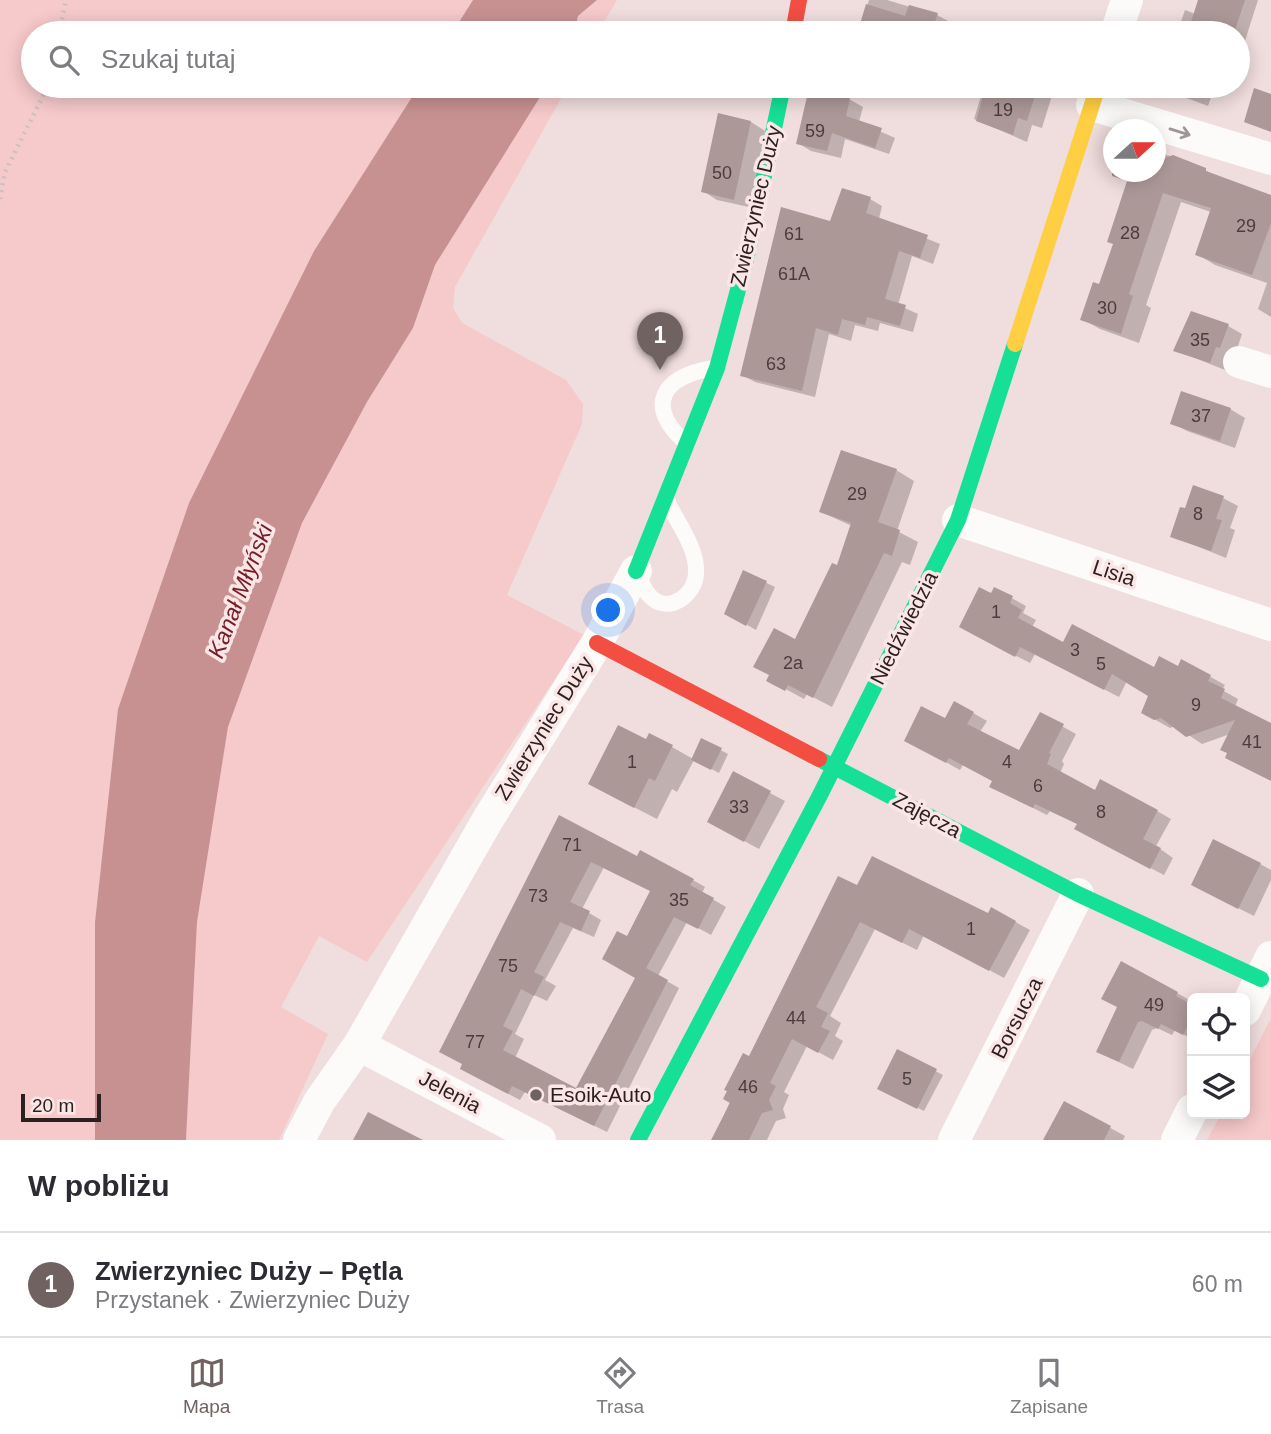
<!DOCTYPE html>
<html lang="pl">
<meta charset="utf-8">
<style>
body{margin:0;font-family:Helvetica,sans-serif;background:#f7f7f7;color:#2b2b33}
.controls{position:absolute;right:21px;bottom:21px;display:grid;overflow:hidden;border-radius:10px;box-shadow:0 4px 18px #0003}
.controls button{width:63px;height:63px;display:grid;place-items:center;padding:0;border:0;border-bottom:2px solid #e1e1e2;background:#fff;color:#2b2b33;font:35px sans-serif}
.compass{position:absolute;left:1103px;top:119px;width:63px;height:63px;border-radius:50%;background:#fff;box-shadow:0 4px 18px #0003;rotate:69deg}
.scale{position:absolute;left:21px;bottom:18px;width:80px;box-sizing:border-box;padding-left:7px;border:4px solid #2c1f1f;border-top:0;font-size:19px;line-height:24px;white-space:nowrap;color:#2c1f1f;-webkit-text-stroke:5px #fbe6e6;paint-order:stroke}
.you{position:absolute;left:609px;top:611px;width:24px;height:24px;margin:-18px;border:5px solid #fff;border-radius:50%;background:#1a73e8;box-shadow:0 0 0 10px #1a73e833}
.badge{display:grid;place-items:center;width:46px;height:46px;border-radius:50%;background:#716262;color:#fff;font-size:23px;font-weight:700}
.pin{position:absolute;translate:-50% -58px;filter:drop-shadow(0 2px 4px #0008)}
.pin::after{content:'';position:absolute;top:37px;width:24px;height:21px;background:inherit;clip-path:polygon(0 0,100% 0,50% 100%)}
.list{margin:0;padding:0;list-style:none}
h2{display:flex;justify-content:space-between;align-items:center;height:91px;margin:0;padding:0 28px;font-size:30px}
h2 small{font-size:23px;font-weight:400;color:#7c7c81}
.list li{display:grid;grid-template-columns:46px 1fr auto;gap:21px;align-items:center;box-sizing:border-box;height:105px;padding:0 28px;border-top:2px solid #e1e1e2}
.list b{display:block;font-size:26px;white-space:nowrap}
.list p{margin:0;font-size:23px;white-space:nowrap;color:#7c7c81}
.list em{font-size:23px;font-style:normal;color:#7c7c81}
.icon{flex:none;width:38px;height:38px;fill:none;stroke:currentColor;stroke-width:2;stroke-linecap:round;stroke-linejoin:round}
.map{position:relative;flex:none;width:1271px;height:1140px;overflow:hidden}
.search{position:absolute;background:#fff;box-shadow:0 4px 18px #0003;left:21px;right:21px;top:21px;height:77px;display:flex;align-items:center;gap:18px;box-sizing:border-box;padding:0 24px;border-radius:38px;color:#7c7c81;font-size:26px}
.sheet{height:196px;background:#fff}
nav{display:flex;justify-content:space-around;align-items:center;box-sizing:border-box;height:98px;border-top:2px solid #e1e1e2;background:#fff;font-size:19px;color:#7c7c81}
nav a{display:grid;justify-items:center;gap:4px}
nav .on{color:#716262}
.map>svg:first-child{display:block}
.green{fill:#f6c9ca}
.water{fill:#c79191}
.shadow{fill:#0003;fill-rule:evenodd}
.building{fill:#ad9898;fill-rule:evenodd}
.lines{fill:none;stroke-linecap:round;stroke-linejoin:round}
.path{stroke:#c8c2c2;stroke-width:4.5;stroke-dasharray:2 5;stroke-linecap:butt}
.lane{stroke:#fdfafa;stroke-width:16}
.street{stroke:#fdfafa;stroke-width:32}
.fast{stroke:#16e098;stroke-width:16}
.slow{stroke:#ffcf43;stroke-width:16}
.jam{stroke:#f24e42;stroke-width:16}
.oneway{stroke:#9f9797}
.poi-dot{fill:#716262;stroke:#fbe6e6;stroke-width:2.5}
.labels{text-anchor:middle;stroke-width:7;stroke-linejoin:round;paint-order:stroke}
.number-label{font-size:18px;fill:#4c3d3d}
.street-label{font-size:21px;fill:#2c1f1f;stroke:#fbe6e6}
.poi-label{font-size:21px;fill:#2c1f1f;stroke:#fbe6e6;text-anchor:start}
.water-label{font-size:23px;font-style:italic;fill:#741e28;stroke:#fbe6e6}
</style>
<div class="map">
<svg width="1271" height="1140" viewBox="0 0 1271 1140">
<rect width="100%" height="100%" fill="#f0dddd"/>
<g class="green">
<polygon points="0,0 473,0 452,33 33,33 33,86 419,86 314,252 189,503 118,709 95,922 95,1140 0,1140"/>
<polygon points="597,0 617,0 597,33 574,33 578,16"/>
<polygon points="547,86 568,86 455,287 453,308 462,323 566,380 583,404 582,424 507,595 584,635 367,962 319,936 281,1007 328,1034 279,1140 186,1140 197,922 228,727 302,523 367,402 413,328 435,265"/>
<polygon points="1271,1018 1271,1140 1207,1140 1221,1114 1245,1114 1245,1069"/>
</g>
<g class="water">
<polygon points="473,0 597,0 578,16 574,33 452,33"/>
<polygon points="419,86 547,86 435,265 413,328 367,402 302,523 228,727 197,922 186,1140 95,1140 95,922 118,709 189,503 314,251"/>
</g>
<g class="shadow">
<polygon points="869,0 887,0 937,15 952,23 949,33 865,33 867,26 862,23"/>
<polygon points="1200,0 1258,0 1244,44 1238,42 1238,33 1177,33 1185,10 1195,14"/>
<polygon points="984,86 1048,86 1054,89 1042,128 1032,125 1027,142 974,119"/>
<polygon points="1154,86 1215,86 1208,106"/>
<polygon points="849,99 863,107 859,122 895,138 889,154 845,139 841,158 811,151 798,143"/>
<polygon points="719,115 751,122 765,131 749,207 717,200 703,191"/>
<polygon points="1156,152 1187,161 1220,178 1271,196 1271,317 1258,309 1267,283 1215,265 1197,254 1211,212 1181,202 1146,305 1151,308 1139,343 1100,329 1082,319 1100,286 1115,245 1129,181 1125,179 1128,172 1156,172"/>
<polygon points="870,199 882,206 879,219 940,244 933,264 912,256 898,305 918,314 913,332 880,323 878,331 855,325 851,341 829,334 815,397 755,382 742,375 831,223"/>
<polygon points="1228,326 1242,334 1235,355 1231,354 1225,370 1175,350"/>
<polygon points="1230,409 1245,418 1235,448 1187,431 1172,423"/>
<polygon points="896,470 914,481 897,531 918,542 910,565 902,562 832,707 807,694 804,699 769,680 796,641 838,568 852,526 821,512"/>
<polygon points="1223,498 1238,506 1230,528 1235,530 1226,558 1172,536"/>
<polygon points="744,572 775,587 756,630 726,613"/>
<polygon points="995,589 1026,606 1023,613 1036,620 1032,627 1064,644 1155,669 1178,668 1182,661 1225,685 1222,690 1238,699 1235,707 1271,725 1271,780 1230,734 1202,744 1175,726 1170,728 1143,713 1151,695 1127,681 1119,697 1035,654 1030,663 975,635"/>
<polygon points="973,713 987,721 980,732 1020,752 1040,714 1076,734 1062,761 1064,764 1060,773 1095,792 1157,811 1171,819 1156,846 1173,858 1164,875 1090,837 1078,824 1050,811 1047,815 1005,794 994,781 963,765 960,770 906,740 945,720"/>
<polygon points="702,740 728,754 719,773 694,760 677,792 672,789 657,819 612,796 647,742 672,747 693,759"/>
<polygon points="734,774 785,801 759,849 724,830"/>
<path d="M560,818L638,858L693,880L705,887L702,893L726,907L711,935L687,922L658,976L679,988L607,1132L525,1092L520,1100L474,1076ZM604,867L652,891L628,938L637,977L577,1090L515,1058L524,1039L515,1034L534,995L547,1001L556,986L545,980L573,928L594,937L601,920L582,909Z"/>
<polygon points="1260,864 1271,870 1271,880 1254,916 1208,893"/>
<polygon points="858,887 989,916 992,909 1030,930 1004,978 924,935 917,950 875,929 830,1016 841,1023 835,1036 843,1041 833,1060 807,1046 784,1092 789,1095 783,1109 786,1118 776,1121 767,1140 713,1140 749,1059"/>
<polygon points="1177,993 1191,1001 1192,1039 1175,1030 1172,1035 1157,1028 1152,1030 1133,1069 1098,1052 1119,1007"/>
<polygon points="898,1051 943,1075 924,1111 879,1088"/>
<polygon points="1065,1103 1125,1136 1123,1140 1045,1140"/>
</g>
<g class="building">
<polygon points="1198,0 1245,0 1234,33 1214,33 1190,25"/>
<polygon points="866,4 905,16 909,5 938,13 934,25 943,28 943,33 863,33 866,26 860,24"/>
<polygon points="986,86 1038,86 1027,121 1018,118 1013,135 976,121"/>
<polygon points="809,88 850,98 846,116 882,128 875,148 832,133 827,151 796,144"/>
<polygon points="1254,88 1271,94 1271,132 1244,122"/>
<polygon points="718,113 751,121 734,200 701,192"/>
<polygon points="1156,155 1165,158 1173,155 1206,168 1206,171 1271,195 1271,223 1252,275 1195,255 1211,208 1163,193 1129,294 1133,296 1121,334 1080,320 1093,282 1099,284 1113,244 1107,242 1127,181 1112,176 1112,172 1156,172"/>
<polygon points="842,188 871,197 866,213 928,235 920,258 899,251 885,299 906,305 900,326 867,317 865,325 842,319 838,335 816,328 802,391 740,376 781,207 830,221"/>
<polygon points="1191,311 1229,324 1220,348 1216,347 1210,363 1173,351"/>
<polygon points="1181,391 1231,408 1220,441 1170,424"/>
<polygon points="841,450 897,469 878,522 900,530 892,556 884,553 813,698 788,685 785,691 766,681 769,675 753,667 774,628 795,639 832,563 837,565 851,523 819,512"/>
<polygon points="1193,485 1224,496 1216,519 1222,520 1211,551 1170,537 1180,507 1185,508"/>
<polygon points="743,570 767,581 746,626 724,614"/>
<polygon points="979,587 991,593 994,587 1013,596 1010,603 1022,610 1018,618 1063,642 1072,624 1154,667 1159,656 1178,666 1181,659 1211,675 1208,681 1225,689 1221,698 1271,723 1271,781 1225,758 1227,753 1220,750 1235,720 1186,737 1161,718 1154,720 1141,713 1148,696 1112,674 1104,690 1020,647 1015,657 959,627"/>
<polygon points="954,701 974,712 967,724 1019,750 1040,712 1064,724 1049,753 1051,754 1047,764 1095,790 1100,779 1158,810 1143,839 1161,848 1150,869 1074,829 1077,824 1035,804 1033,808 989,787 992,781 949,758 946,763 904,741 921,706 945,718"/>
<polygon points="618,725 646,739 649,733 673,745 655,781 649,778 634,808 588,784"/>
<polygon points="701,738 722,748 711,770 691,760"/>
<polygon points="733,771 771,791 744,842 707,822"/>
<path d="M559,815L637,856L640,850L694,879L690,885L714,898L698,929L674,917L646,968L668,980L594,1126L512,1086L508,1094L460,1069L462,1064L439,1052ZM591,862L650,891L627,936L617,931L602,959L635,978L576,1088L503,1050L513,1031L503,1026L521,989L534,996L544,977L534,972L560,922L581,931L590,911L570,902Z"/>
<polygon points="1213,839 1261,863 1238,909 1191,885"/>
<polygon points="872,856 988,913 991,907 1016,921 989,971 909,929 902,943 860,922 816,1007 828,1013 821,1027 830,1031 818,1053 792,1039 770,1083 776,1086 769,1100 773,1110 762,1113 749,1140 711,1140 730,1103 723,1099 727,1091 724,1090 743,1053 749,1056 838,876 857,885"/>
<polygon points="1121,961 1178,992 1176,996 1192,1005 1192,1018 1183,1035 1161,1024 1158,1029 1142,1021 1138,1022 1119,1062 1096,1052 1117,1007 1101,999"/>
<polygon points="897,1049 937,1069 917,1109 877,1089"/>
<polygon points="1064,1101 1111,1126 1104,1140 1043,1140"/>
<polygon points="368,1112 423,1140 353,1140"/>
</g>
<g class="lines">
<g class="path">
<polyline points="59,33 66,0"/>
<polyline points="0,199 5,172 48,86"/>
</g>
<g class="lane">
<path d="M687,444C643,405 663,376 714,368"/>
<path d="M636,571C641,581 644,592 653,599C671,613 695,594 696,574C698,549 678,524 668,503"/>
</g>
<g class="street">
<polyline points="1116,33 1127,0"/>
<polyline points="1092,105 1271,159"/>
<polyline points="1239,362 1271,372"/>
<polyline points="958,520 1271,625"/>
<polyline points="1245,1010 1271,957"/>
<polyline points="359,1045 540,1140"/>
<polyline points="299,1140 319,1102 359,1045 487,821 597,643 636,571"/>
<polyline points="954,1140 1078,894"/>
<polyline points="1177,1140 1192,1110"/>
</g>
<g class="fast">
<polyline points="636,571 717,368 746,260 783,86"/>
<polyline points="819,759 1078,894 1261,979"/>
<polyline points="638,1140 820,795 958,520 1015,344"/>
</g>
<polyline class="slow" points="1015,344 1098,86"/>
<g class="jam">
<polyline points="793,33 799,0"/>
<polyline points="597,643 819,759"/>
</g>
</g>
<defs><path id="oneway-shaft" d="M-6 0H5M1.5-3L5.5 0L1.5 3" fill="none" stroke-width="1.6" stroke-linecap="round" stroke-linejoin="round" transform="scale(1.75)"/></defs>
<use class="oneway" href="#oneway-shaft" transform="translate(1180 132) rotate(17)"/>
<circle class="poi-dot" cx="536" cy="1095" r="7"/>
<g class="labels">
<g class="number-label">
<text x="1003" y="116">19</text>
<text x="815" y="137">59</text>
<text x="722" y="179">50</text>
<text x="1246" y="232">29</text>
<text x="1130" y="239">28</text>
<text x="794" y="240">61</text>
<text x="794" y="280">61A</text>
<text x="1107" y="314">30</text>
<text x="1200" y="346">35</text>
<text x="776" y="370">63</text>
<text x="1201" y="422">37</text>
<text x="857" y="500">29</text>
<text x="1198" y="520">8</text>
<text x="996" y="618">1</text>
<text x="1075" y="656">3</text>
<text x="793" y="669">2a</text>
<text x="1101" y="670">5</text>
<text x="1196" y="711">9</text>
<text x="1252" y="748">41</text>
<text x="632" y="768">1</text>
<text x="1007" y="768">4</text>
<text x="1038" y="792">6</text>
<text x="739" y="813">33</text>
<text x="1101" y="818">8</text>
<text x="572" y="851">71</text>
<text x="538" y="902">73</text>
<text x="679" y="906">35</text>
<text x="971" y="935">1</text>
<text x="508" y="972">75</text>
<text x="1154" y="1011">49</text>
<text x="796" y="1024">44</text>
<text x="475" y="1048">77</text>
<text x="907" y="1085">5</text>
<text x="748" y="1093">46</text>
</g>
<g class="street-label">
<text transform="translate(756 206) rotate(-77)" y="7">Zwierzyniec Duży</text>
<text transform="translate(1114 573) rotate(18)" y="7">Lisia</text>
<text transform="translate(904 628) rotate(-63)" y="7">Niedźwiedzia</text>
<text transform="translate(544 728) rotate(-58)" y="7">Zwierzyniec Duży</text>
<text transform="translate(927 815) rotate(28)" y="7">Zajęcza</text>
<text transform="translate(1017 1018) rotate(-63)" y="7">Borsucza</text>
<text transform="translate(450 1092) rotate(28)" y="7">Jelenia</text>
</g>
<g class="poi-label">
<text x="550" y="1102">Esoik-Auto</text>
</g>
<g class="water-label">
<text transform="translate(240 591) rotate(-69)" y="8">Kanał Młyński</text>
</g>
</g>
</svg>
<div class="controls">
<button><svg class="icon" aria-label="locate" viewBox="0 0 24 24"><circle cx="12" cy="12" r="6"/><path d="M12 2v4M12 18v4M2 12h4M18 12h4"/></svg></button>
<button><svg class="icon" aria-label="layers" viewBox="0 0 24 24"><path d="M12 4l9 5-9 5-9-5zM3 14l9 5 9-5"/></svg></button>
</div>
<svg class="compass" viewBox="-18 -18 36 36"><path d="M0-13l5 13h-10z" fill="#e53935"/><path d="M0 13l5-13h-10z" fill="#7c7c81"/></svg>
<div class="scale">20 m</div>
<div class="you"></div>
<div class="pin badge" style="left:660px;top:370px">1</div>
<div class="search"><svg class="icon" aria-label="search" viewBox="0 0 24 24"><circle cx="10" cy="10" r="6"/><path d="M15 15l6 6"/></svg>Szukaj tutaj</div>
</div>
<section class="sheet">
<h2>W pobliżu<small></small></h2>
<ul class="list">
<li><span class="badge">1</span><div><b>Zwierzyniec Duży – Pętla</b><p>Przystanek · Zwierzyniec Duży</p></div><em>60 m</em></li>
</ul>
</section>
<nav>
<a class="on"><svg class="icon" aria-label="map" viewBox="0 0 24 24"><path d="M3 6l6-2 6 2 6-2v14l-6 2-6-2-6 2zM9 4v14M15 6v14"/></svg>Mapa</a>
<a><svg class="icon" aria-label="directions" viewBox="0 0 24 24"><path d="M12 3l9 9-9 9-9-9zM9 14v-3h6M13 9l2 2-2 2"/></svg>Trasa</a>
<a><svg class="icon" aria-label="saved" viewBox="0 0 24 24"><path d="M7 4h10v16l-5-4-5 4z"/></svg>Zapisane</a>
</nav>
